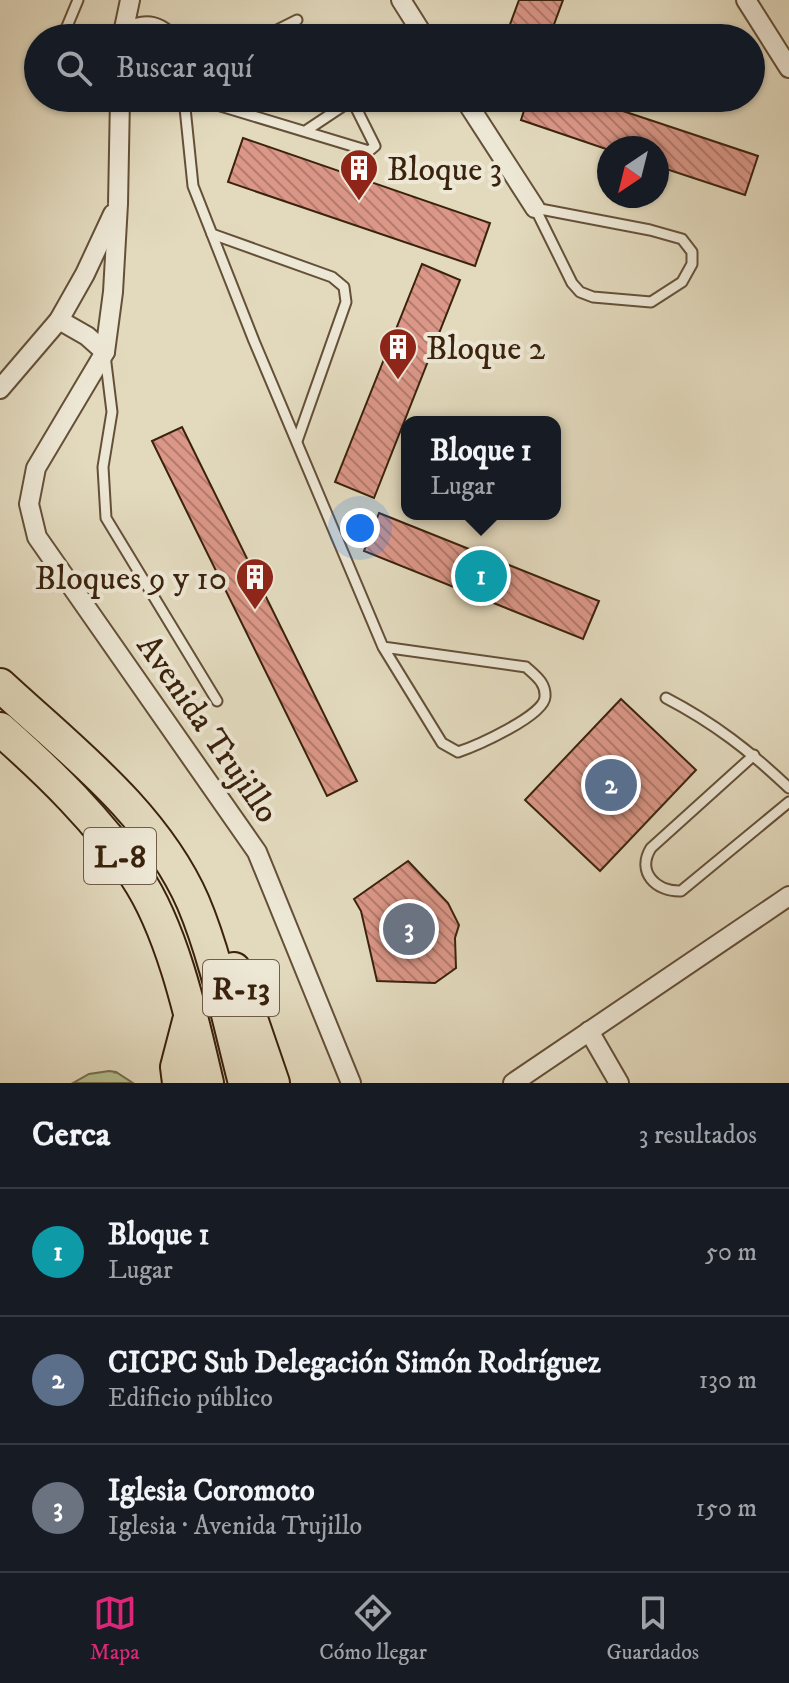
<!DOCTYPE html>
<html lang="es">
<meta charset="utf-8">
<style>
body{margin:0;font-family:"IM FELL DW Pica",serif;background:#242831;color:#f1f3f6}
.compass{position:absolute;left:597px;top:136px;width:72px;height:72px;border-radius:50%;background:#171b24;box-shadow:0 2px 6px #0004;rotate:215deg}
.you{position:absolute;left:360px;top:528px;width:28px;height:28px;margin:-20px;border:6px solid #fff;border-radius:50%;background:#1a73e8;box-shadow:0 0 0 12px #1a73e833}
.badge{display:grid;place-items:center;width:52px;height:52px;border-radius:50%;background:#db2777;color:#fff;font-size:26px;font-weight:700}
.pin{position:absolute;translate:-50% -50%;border:4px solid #fff;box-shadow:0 2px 8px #0006}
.popup{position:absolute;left:401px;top:416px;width:160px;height:104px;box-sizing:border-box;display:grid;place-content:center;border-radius:16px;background:#171b24;filter:drop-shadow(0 2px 6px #0005);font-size:26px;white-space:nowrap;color:#9ea1a6}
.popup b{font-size:30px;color:#f1f3f6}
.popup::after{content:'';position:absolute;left:50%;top:100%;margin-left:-16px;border:16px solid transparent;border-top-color:#171b24}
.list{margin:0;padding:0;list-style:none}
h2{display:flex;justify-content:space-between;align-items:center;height:104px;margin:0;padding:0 32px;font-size:34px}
h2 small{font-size:26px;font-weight:400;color:#9ea1a6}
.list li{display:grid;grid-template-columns:52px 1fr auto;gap:24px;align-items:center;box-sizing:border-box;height:128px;padding:0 32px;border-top:2px solid #363941}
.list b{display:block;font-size:30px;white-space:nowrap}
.list p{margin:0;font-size:26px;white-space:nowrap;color:#9ea1a6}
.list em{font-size:26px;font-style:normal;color:#9ea1a6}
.icon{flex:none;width:44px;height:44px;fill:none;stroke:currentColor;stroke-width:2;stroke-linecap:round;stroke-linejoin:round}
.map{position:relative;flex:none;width:789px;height:1083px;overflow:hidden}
.search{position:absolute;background:#171b24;box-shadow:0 2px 6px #0004;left:24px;right:24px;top:24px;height:88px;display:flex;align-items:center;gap:20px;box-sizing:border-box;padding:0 28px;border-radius:44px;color:#9ea1a6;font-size:30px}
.sheet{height:488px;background:#171b24}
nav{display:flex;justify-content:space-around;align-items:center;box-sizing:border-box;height:112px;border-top:2px solid #363941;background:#171b24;font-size:22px;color:#9ea1a6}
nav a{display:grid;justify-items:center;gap:4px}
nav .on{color:#db2777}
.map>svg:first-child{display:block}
.forest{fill:url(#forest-firs);stroke:#77704e;stroke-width:2}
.building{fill:url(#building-back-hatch);stroke:#3a220c;stroke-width:2}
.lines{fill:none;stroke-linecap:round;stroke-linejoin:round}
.lane-casing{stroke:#645038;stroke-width:13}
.street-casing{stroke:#645038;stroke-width:22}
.highway-casing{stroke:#3a220c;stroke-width:36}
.lane{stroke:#ede7d5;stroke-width:9}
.street{stroke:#ede7d5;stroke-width:18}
.highway{stroke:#e3dabe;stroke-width:32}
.labels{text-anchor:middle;stroke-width:8;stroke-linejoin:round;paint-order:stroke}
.shield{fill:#ede7d5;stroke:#705d48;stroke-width:2}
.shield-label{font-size:32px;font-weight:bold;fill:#3a220c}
.poi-label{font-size:34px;fill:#3a220c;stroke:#ede7d5;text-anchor:start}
.street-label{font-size:34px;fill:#3a220c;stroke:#ede7d5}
</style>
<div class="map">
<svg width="789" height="1083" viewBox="0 0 789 1083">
<defs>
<pattern id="forest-firs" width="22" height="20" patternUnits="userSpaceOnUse" patternTransform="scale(2)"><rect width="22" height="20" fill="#b4bf91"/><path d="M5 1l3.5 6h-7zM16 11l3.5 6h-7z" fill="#939b75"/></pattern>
<pattern id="building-back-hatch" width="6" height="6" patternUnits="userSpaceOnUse" patternTransform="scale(2)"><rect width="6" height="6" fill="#db9788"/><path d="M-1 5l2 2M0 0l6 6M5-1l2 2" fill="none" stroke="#b37b6e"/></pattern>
</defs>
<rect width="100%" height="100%" fill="#e3dabe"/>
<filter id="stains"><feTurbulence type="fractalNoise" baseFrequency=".0025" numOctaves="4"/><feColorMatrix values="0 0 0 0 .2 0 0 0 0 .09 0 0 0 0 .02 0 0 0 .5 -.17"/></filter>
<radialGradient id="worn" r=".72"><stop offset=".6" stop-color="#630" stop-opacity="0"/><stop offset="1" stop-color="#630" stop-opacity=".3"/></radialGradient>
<polygon class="forest" points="109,1071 116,1072 133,1083 73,1083 89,1074"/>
<g class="building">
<polygon points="519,0 563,0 549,38 505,38"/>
<polygon points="528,98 584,98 758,156 745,195 657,166 657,148 609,150 521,120"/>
<polygon points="243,138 490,223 475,266 228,182"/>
<polygon points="422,264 460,280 374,498 335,482"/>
<polygon points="182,427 357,781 327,796 152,441"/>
<polygon points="379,513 599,601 583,639 364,551"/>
<polygon points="621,699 696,770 600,871 525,800"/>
<polygon points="408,861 448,903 459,925 455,938 456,968 435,983 377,981 361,911 354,899"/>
</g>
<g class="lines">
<defs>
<g id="lane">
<path d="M125,28C145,17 161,20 176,38"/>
<polyline points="63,36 78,0"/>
<polyline points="261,38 297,20"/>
<path d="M184,98L193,186L254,341L383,647L442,743L458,752C476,746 544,716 545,697C546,683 536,676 526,667L383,647"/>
<polyline points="194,98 369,151 375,146 352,100 307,130"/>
<polygon points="535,208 650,230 682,239 692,252 692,264 682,282 651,302 593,297 580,292 572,283"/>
<polyline points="212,234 332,277 344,287 346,302 297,441"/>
<polyline points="105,355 112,412 103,467 106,518 217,701"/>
<path d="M666,698C714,723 750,751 789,788"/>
<path d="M754,755L651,848C636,872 656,892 681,891L789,802"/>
</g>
<g id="street">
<polyline points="401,0 425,38"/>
<polyline points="746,0 789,68"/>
<polyline points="122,38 130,0"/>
<polyline points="120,98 118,204 113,292 105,352 36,468 29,504 37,537 257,852 351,1083"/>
<polyline points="464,98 535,208"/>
<polyline points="59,320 87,336 105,352"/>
<polyline points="0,389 59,320 85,274 113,214"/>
<polyline points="589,1031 619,1083"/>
<polyline points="513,1083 789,896"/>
</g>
<g id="highway">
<path d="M0,685C69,749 154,813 193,902C216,956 230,1025 245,1083"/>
<path d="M0,729C50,773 99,821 136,876C173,931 192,1019 207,1083"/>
<polyline points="234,969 273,1083"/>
<polyline points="179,1083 177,1067 189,1021"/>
</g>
</defs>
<use href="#lane" class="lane-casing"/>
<use href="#street" class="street-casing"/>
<use href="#highway" class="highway-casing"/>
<use href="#lane" class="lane"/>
<use href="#street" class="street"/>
<use href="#highway" class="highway"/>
</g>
<defs>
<symbol id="building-pin" viewBox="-11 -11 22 30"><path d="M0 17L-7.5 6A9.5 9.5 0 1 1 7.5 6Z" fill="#8f2418" stroke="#ede7d5"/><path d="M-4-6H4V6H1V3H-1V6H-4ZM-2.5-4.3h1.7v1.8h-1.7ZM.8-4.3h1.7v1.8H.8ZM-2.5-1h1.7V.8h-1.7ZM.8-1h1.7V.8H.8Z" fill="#fff"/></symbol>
</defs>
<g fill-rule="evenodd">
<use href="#building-pin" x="337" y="146" width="44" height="60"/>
<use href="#building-pin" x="376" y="325" width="44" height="60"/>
<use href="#building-pin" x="233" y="555" width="44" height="60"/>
</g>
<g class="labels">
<g class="shield">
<rect x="84" y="828" width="72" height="56" rx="6"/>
<rect x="203" y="960" width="76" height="56" rx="6"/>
</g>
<g class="shield-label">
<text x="120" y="867">L-8</text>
<text x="241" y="999">R-13</text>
</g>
<g class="poi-label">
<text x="387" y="180">Bloque 3</text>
<text x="426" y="359">Bloque 2</text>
<text x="227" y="589" text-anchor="end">Bloques 9 y 10</text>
</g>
<g class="street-label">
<text transform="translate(209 728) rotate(55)" y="12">Avenida Trujillo</text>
</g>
</g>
<rect width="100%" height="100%" filter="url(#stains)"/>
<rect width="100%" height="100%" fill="url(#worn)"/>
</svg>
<svg class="compass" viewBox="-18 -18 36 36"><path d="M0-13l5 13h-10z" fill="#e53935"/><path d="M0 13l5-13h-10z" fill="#9ea1a6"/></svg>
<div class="you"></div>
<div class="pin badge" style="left:481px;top:576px;background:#0f9aa8">1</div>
<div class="popup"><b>Bloque 1</b>Lugar</div>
<div class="pin badge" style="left:611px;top:785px;background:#5c6f8a">2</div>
<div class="pin badge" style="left:409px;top:929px;background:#6b7280">3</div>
<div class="search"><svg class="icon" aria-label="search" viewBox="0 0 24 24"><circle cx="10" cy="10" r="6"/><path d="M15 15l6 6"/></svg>Buscar aquí</div>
</div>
<section class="sheet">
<h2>Cerca<small>3 resultados</small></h2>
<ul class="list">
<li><span class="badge" style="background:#0f9aa8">1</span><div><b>Bloque 1</b><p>Lugar</p></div><em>50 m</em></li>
<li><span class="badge" style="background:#5c6f8a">2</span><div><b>CICPC Sub Delegación Simón Rodríguez</b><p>Edificio público</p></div><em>130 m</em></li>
<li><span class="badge" style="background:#6b7280">3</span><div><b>Iglesia Coromoto</b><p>Iglesia · Avenida Trujillo</p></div><em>150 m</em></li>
</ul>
</section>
<nav>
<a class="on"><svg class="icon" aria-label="map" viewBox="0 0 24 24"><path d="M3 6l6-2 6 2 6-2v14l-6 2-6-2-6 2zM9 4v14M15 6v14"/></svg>Mapa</a>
<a><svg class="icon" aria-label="directions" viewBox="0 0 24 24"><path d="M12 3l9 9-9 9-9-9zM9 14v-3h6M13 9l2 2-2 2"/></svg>Cómo llegar</a>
<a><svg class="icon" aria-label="saved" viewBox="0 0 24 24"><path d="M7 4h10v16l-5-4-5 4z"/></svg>Guardados</a>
</nav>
